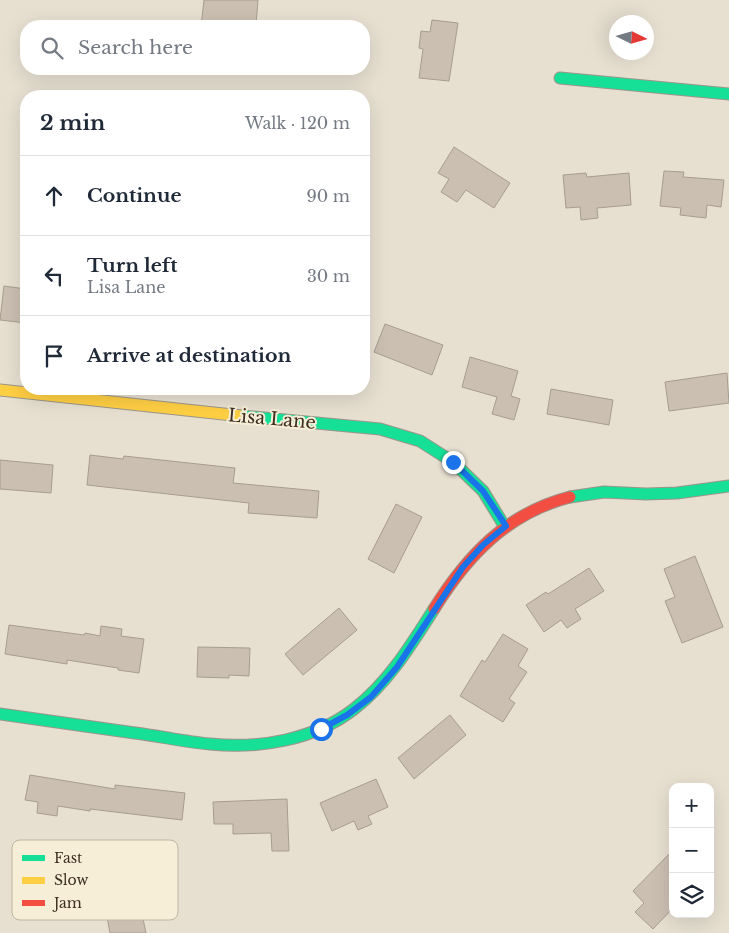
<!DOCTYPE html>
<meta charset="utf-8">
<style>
body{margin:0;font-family:"Libre Baskerville",serif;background:#f6f6f7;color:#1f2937}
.controls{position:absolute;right:15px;bottom:15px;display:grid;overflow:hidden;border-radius:10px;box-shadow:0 5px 20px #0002}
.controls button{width:45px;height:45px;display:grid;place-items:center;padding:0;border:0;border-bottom:1px solid #e0e1e3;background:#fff;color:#1f2937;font:25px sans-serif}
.compass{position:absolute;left:609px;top:15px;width:45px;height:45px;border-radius:50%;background:#fff;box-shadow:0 5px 20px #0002;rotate:95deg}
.stop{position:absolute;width:15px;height:15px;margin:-11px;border:4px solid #1a73e8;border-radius:50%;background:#fff}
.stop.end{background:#1a73e8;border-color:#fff;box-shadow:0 1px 5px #0008}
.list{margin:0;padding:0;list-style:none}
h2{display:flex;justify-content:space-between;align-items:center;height:65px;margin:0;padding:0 20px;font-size:21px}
h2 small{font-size:16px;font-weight:400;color:#747a83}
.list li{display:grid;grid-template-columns:32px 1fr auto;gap:15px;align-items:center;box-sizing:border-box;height:80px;padding:0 20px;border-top:1px solid #e0e1e3}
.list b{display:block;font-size:19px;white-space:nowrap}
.list p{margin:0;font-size:16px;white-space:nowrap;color:#747a83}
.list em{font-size:16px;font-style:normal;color:#747a83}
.icon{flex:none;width:28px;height:28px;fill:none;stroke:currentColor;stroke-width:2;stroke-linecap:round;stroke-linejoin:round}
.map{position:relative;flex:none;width:729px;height:933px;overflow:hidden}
.search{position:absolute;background:#fff;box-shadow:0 5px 20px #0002;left:20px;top:20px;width:350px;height:55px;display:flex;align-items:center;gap:12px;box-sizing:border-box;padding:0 18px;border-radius:20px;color:#747a83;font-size:19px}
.panel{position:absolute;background:#fff;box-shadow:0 5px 20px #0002;left:20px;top:90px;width:350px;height:305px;border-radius:20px}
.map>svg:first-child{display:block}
.building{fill:#cbbfb2;stroke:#a89c90}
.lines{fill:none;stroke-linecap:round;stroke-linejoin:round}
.fast-casing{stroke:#9c958a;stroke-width:13}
.slow-casing{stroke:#9c958a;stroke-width:13}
.jam-casing{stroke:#9c958a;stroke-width:13}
.fast{stroke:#16e098;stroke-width:11}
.slow{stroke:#ffcf43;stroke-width:11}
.jam{stroke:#f24e42;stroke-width:11}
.route{stroke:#1a73e8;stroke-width:6}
.labels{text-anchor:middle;stroke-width:4;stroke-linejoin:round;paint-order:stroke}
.street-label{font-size:18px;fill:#3d2e20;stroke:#f7eed8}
.key{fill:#f7eed8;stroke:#bfb4a1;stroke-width:1}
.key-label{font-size:14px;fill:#3d2e20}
</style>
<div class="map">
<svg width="729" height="933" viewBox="0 0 729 933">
<rect width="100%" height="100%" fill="#e7e0d1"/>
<g class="building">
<polygon points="204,0 258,0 256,26 201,26"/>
<polygon points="432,20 458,23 449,81 419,78 423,49 419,48 421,31 430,32"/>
<polygon points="454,147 510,183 494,208 466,190 457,202 441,192 449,179 438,173"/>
<polygon points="664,171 684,172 683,177 724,180 721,207 707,205 706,218 680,215 681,208 660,206"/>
<polygon points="586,173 587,177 629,173 631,205 597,208 598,218 581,220 580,207 566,208 563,175"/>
<polygon points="4,286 26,289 26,323 0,320"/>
<polygon points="385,324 443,345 432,375 374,352"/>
<polygon points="470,357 518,371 511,396 520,399 514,420 492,414 497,397 462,387"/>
<polygon points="727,373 729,403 669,411 665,382"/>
<polygon points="551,389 613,400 609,425 547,414"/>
<polygon points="90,455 123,459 124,456 235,468 233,483 319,491 317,518 248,513 249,503 87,485"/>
<polygon points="0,460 53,465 51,493 0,489"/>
<polygon points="396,504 422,517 394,573 368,559"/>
<polygon points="695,556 723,627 682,643 665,601 675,597 664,569"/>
<polygon points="589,568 604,591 575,609 581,619 567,628 561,620 544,632 526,605 546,592 548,594"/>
<polygon points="339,608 357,630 303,675 285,654"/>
<polygon points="9,625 84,635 85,633 100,636 101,626 122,629 121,636 144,639 139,673 118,670 118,668 67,660 67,664 5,654"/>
<polygon points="503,634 528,649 518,666 527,672 509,699 515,703 503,722 460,696 482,660 485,662"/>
<polygon points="198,647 250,648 249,676 229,675 229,678 197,677"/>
<polygon points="450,715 466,735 414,779 398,758"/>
<polygon points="30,775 115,789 115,785 185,793 182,820 90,809 90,811 58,806 57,816 37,813 38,802 25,800"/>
<polygon points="376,779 388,807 368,816 372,824 358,830 354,821 332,831 320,803"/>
<polygon points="287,799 289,851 272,851 271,833 233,834 233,824 214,824 213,802"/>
<polygon points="673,850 673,908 653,929 635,912 644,903 633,891"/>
<polygon points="140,905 146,933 110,933 106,912"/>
</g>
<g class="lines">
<defs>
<g id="fast">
<polyline points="560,78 729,94"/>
<polyline points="242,416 380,429 420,441 453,462 483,491 505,527"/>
<polyline points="570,497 604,492 646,494 677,493 729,486"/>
<path d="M0,714C45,720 90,727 135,733C160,736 185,742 210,744C260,749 314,740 354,709C388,683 411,645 434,609"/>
</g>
<polyline id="slow" points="0,390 242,416"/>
<path id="jam" d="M434,609C467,556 507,513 570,497"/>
</defs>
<use href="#fast" class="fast-casing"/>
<use href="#slow" class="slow-casing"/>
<use href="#jam" class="jam-casing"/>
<use href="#fast" class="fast"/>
<use href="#slow" class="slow"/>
<use href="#jam" class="jam"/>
</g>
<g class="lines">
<polyline class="route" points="321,729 347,715 371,697 397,667 463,567 483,545 506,526 483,491 453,462"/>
</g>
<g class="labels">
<g class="street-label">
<text transform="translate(272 419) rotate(5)" y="6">Lisa Lane</text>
</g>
</g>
<rect x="12" y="840" width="166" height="80" rx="8" class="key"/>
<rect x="22" y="855" width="23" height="6" fill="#16e098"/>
<rect x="22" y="877" width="23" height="7" fill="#ffcf43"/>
<rect x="22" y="900" width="23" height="6" fill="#f24e42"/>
<g class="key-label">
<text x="54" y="863">Fast</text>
<text x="54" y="885">Slow</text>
<text x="54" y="908">Jam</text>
</g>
</svg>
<div class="controls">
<button>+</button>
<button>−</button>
<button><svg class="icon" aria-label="layers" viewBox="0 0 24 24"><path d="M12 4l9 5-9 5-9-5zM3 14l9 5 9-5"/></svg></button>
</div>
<svg class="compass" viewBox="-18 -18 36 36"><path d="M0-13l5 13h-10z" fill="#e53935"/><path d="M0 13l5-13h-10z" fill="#747a83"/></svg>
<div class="stop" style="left:321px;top:729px"></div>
<div class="stop end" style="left:453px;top:462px"></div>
<div class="search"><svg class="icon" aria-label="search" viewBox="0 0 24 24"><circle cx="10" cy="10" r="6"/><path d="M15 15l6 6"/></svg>Search here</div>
<section class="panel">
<h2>2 min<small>Walk · 120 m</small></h2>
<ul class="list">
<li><svg class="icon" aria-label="ahead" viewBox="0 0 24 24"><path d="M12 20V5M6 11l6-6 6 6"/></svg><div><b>Continue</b></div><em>90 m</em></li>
<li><svg class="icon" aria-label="left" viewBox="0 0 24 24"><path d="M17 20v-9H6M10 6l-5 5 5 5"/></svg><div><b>Turn left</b><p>Lisa Lane</p></div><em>30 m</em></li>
<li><svg class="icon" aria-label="arrive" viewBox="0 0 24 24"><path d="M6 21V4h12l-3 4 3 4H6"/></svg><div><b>Arrive at destination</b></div></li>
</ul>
</section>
</div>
